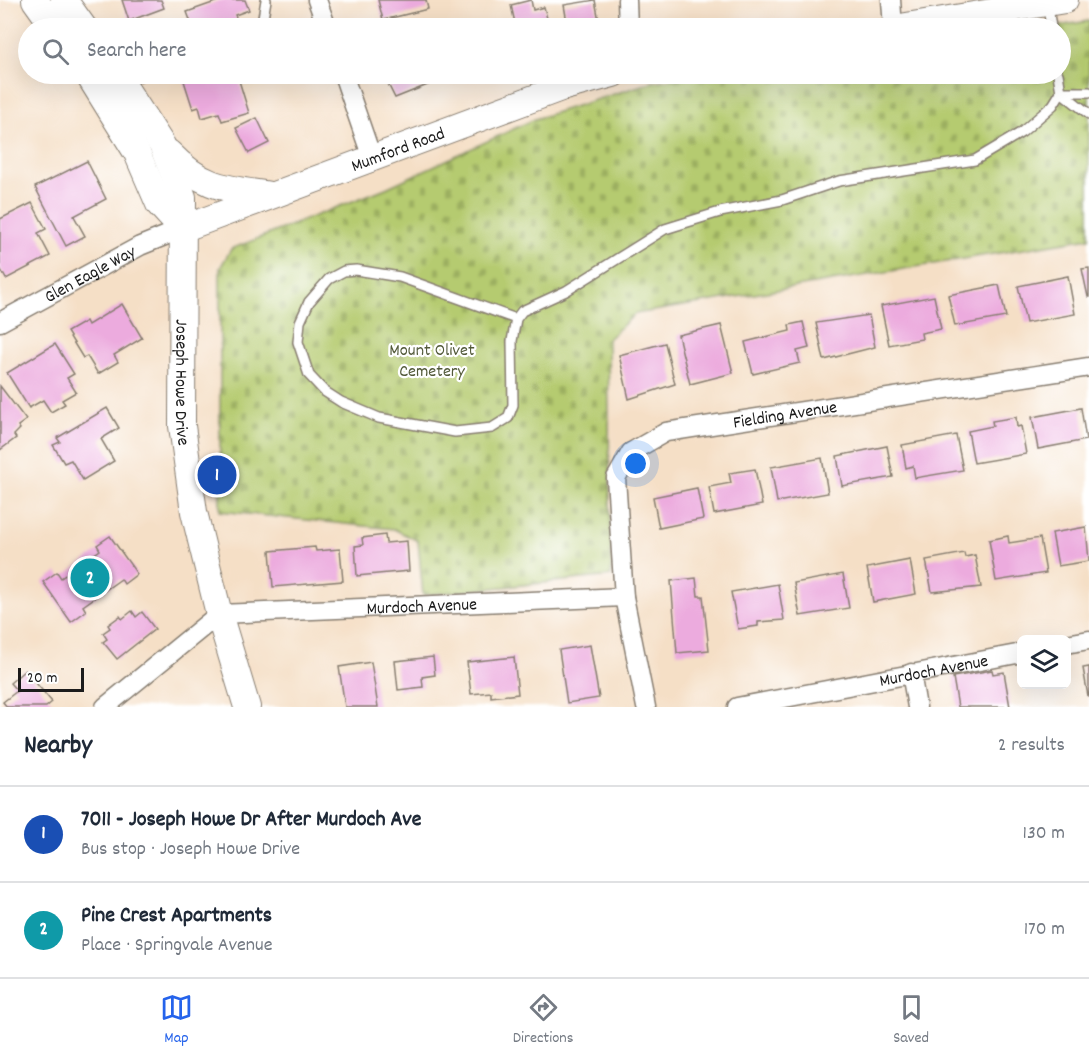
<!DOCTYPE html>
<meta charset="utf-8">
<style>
body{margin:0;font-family:Dekko,sans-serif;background:#f2f2f3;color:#1f2937}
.controls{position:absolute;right:18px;bottom:18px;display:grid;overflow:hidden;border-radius:9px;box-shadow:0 6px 24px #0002}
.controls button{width:54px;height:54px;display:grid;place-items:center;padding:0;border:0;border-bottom:2px solid #e0e1e3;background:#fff;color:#1f2937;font:30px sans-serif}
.scale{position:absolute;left:18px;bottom:15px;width:66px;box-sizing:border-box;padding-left:6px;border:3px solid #1c1c1c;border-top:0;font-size:16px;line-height:21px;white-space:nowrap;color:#1c1c1c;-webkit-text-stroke:4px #fff;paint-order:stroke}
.you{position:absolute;left:636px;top:464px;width:21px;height:21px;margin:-15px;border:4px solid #fff;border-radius:50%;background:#1a73e8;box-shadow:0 0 0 9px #1a73e833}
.badge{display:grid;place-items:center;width:39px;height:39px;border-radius:50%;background:#2563eb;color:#fff;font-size:20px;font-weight:700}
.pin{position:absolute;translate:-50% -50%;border:3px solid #fff;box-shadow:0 2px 6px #0006}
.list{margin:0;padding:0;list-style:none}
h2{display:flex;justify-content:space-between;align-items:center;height:78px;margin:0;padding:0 24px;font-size:26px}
h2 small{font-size:20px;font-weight:400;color:#747a83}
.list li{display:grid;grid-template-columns:39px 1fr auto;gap:18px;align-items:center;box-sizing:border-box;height:96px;padding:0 24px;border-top:2px solid #e0e1e3}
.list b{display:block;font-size:22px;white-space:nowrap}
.list p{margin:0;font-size:20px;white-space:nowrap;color:#747a83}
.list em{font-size:20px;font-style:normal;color:#747a83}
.icon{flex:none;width:33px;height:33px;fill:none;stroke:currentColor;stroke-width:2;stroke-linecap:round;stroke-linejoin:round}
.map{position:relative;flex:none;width:1089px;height:707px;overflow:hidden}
.search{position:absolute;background:#fff;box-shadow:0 6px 24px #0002;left:18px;right:18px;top:18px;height:66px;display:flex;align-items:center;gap:15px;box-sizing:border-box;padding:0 21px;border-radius:33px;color:#747a83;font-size:22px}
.sheet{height:270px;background:#fff}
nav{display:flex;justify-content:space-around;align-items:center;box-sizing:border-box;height:84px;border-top:2px solid #e0e1e3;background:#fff;font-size:16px;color:#747a83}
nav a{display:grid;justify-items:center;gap:3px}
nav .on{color:#2563eb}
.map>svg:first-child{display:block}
.cemetery{fill:url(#cemetery-stones);stroke:#687446;stroke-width:1.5}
.building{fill:#ecabde}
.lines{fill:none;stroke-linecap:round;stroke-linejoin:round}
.lane-casing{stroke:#887e71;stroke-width:12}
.street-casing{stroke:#887e71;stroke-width:21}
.secondary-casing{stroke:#887e71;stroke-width:28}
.lane{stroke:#fff;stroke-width:9}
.street{stroke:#fff;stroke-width:18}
.secondary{stroke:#fff;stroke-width:26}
.labels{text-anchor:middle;stroke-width:4.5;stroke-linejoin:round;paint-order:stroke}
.street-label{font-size:18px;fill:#1c1c1c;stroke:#fff}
.park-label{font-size:18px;fill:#525939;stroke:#fff}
</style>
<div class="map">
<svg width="1089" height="707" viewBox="0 0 1089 707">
<defs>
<pattern id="cemetery-stones" width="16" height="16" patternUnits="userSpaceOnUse" patternTransform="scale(1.5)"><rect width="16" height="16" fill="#b5cb6f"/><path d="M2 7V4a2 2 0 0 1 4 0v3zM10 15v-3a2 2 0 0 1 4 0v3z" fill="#9bae60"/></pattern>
</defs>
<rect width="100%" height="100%" fill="#fff"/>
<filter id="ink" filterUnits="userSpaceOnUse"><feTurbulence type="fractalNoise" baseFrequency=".0167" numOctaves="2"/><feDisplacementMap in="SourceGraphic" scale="12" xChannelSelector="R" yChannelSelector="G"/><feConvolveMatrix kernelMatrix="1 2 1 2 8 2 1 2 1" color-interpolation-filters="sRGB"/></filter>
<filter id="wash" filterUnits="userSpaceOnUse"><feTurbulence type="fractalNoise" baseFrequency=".008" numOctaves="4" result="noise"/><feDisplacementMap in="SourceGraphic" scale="24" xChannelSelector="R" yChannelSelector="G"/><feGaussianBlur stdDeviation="1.35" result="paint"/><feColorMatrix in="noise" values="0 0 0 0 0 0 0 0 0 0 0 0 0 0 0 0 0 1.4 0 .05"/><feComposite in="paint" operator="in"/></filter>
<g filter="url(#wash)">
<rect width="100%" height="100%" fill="#f5dfc6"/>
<polygon class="cemetery" points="1089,21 1089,238 635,314 608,339 611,576 423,595 418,541 394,529 220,511 220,268 231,249 386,188 535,119 652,82 704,74 1060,74 1060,28 1047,28"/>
<g id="blocks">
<g class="building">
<polygon points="122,0 161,0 164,8 129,21"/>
<polygon points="221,0 245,0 249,10 235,15 239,25 228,28 193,28 187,12"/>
<polygon points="378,0 426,0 428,9 383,20"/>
<polygon points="531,0 533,10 544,7 549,26 516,28 511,5"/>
<polygon points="595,0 600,26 568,28 564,5"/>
<polygon points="202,74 237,74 249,113 222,121 219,113 202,118 199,107 193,109 184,81 203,76"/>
<polygon points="383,74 431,74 435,82 395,98"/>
<polygon points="257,118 269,143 249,153 236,128"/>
<polygon points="87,161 106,199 74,216 85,236 66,246 35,187"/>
<polygon points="32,203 46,229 38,233 50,256 6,279 0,268 0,219"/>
<polygon points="1089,268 1089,297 1088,297 1082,269"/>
<polygon points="1068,276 1075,314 1026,323 1018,286"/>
<polygon points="999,285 1006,317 955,326 948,295"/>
<polygon points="934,296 941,329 921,333 922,339 889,345 881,306"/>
<polygon points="122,304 142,338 114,355 118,362 98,374 87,356 83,358 67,332 86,321 88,325"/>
<polygon points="869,315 875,347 824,360 816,323"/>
<polygon points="803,322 809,348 797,351 800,363 753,374 745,342 790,331 789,325"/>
<polygon points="721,325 733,373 690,384 678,335"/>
<polygon points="665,343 675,384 629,399 619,355"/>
<polygon points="55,344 74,374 67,378 76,392 62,400 65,404 51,412 43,400 29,408 7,373"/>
<polygon points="0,386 26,420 18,426 20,429 14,435 16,438 0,450"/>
<polygon points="107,408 119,428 101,439 114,461 83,480 71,460 64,463 53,445 60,442 57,438"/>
<polygon points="1081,408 1086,440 1038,449 1032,417"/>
<polygon points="1016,417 1017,427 1021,426 1026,454 974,463 968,431 993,426 992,421"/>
<polygon points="956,435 963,470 915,478 913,466 906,468 902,445"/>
<polygon points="887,446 893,477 842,486 837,456"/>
<polygon points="822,458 828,493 777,502 771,467"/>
<polygon points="755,469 762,505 714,514 709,487 731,483 729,473"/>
<polygon points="697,488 703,519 659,528 653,497"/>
<polygon points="1086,527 1089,561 1058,566 1052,533"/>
<polygon points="385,535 386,543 407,541 409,571 357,576 355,546 363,545 362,538"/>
<polygon points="110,536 137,574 124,584 121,579 83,606 86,611 71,622 43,582 57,572 61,578 100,550 97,545"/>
<polygon points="1008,536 1009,543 1040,538 1046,573 996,581 989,540"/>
<polygon points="315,547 316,551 340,549 343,581 273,587 270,551"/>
<polygon points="964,553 965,557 975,555 981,587 932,592 926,560"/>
<polygon points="910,560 916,594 873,602 867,568"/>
<polygon points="843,574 849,608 800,616 794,583"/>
<polygon points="696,578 698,596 703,596 709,650 677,653 671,581"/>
<polygon points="778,584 784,620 758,622 758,626 738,629 731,592"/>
<polygon points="132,611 136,617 142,612 155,629 117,659 103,642 107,639 103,633 110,628 108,625 120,616 122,619"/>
<polygon points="590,645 599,698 567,703 559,650"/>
<polygon points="433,657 435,675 422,677 423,687 398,690 395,661"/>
<polygon points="514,657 518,694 491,697 491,692 471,694 467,662"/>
<polygon points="371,662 378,707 345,707 339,667"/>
<polygon points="1089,667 1089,696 1088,696 1083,668"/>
<polygon points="25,670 52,702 46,707 7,707 3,702 17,691 10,683"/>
<polygon points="992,670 993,674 1004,672 1010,707 958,707 953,677"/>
</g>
</g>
</g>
<g filter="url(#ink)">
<use href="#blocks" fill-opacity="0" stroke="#887e71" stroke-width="1.5"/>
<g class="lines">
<defs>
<g id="lane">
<polyline points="1048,6 1051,28"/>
<polyline points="251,28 262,24 266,0"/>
<polyline points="125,82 145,74"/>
<polyline points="1061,92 1089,114"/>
<polyline points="1061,92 1089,92"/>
<polyline points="516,319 400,277 356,270 344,271 329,279 309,302 300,322 298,342 309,375 324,391 341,402 379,418 455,432 492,428 508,418 513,405 512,341 516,319 522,311 566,291 665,229 720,212 782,200 839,181 975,160 1022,132 1053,105 1061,92 1058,74"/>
</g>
<g id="street">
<polyline points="317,0 327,28"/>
<polyline points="627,0 628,28"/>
<polyline points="891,0 893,28"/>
<polyline points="343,74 372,158"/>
<path id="s1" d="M0,322L140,246L182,229"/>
<polyline points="1066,644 1089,640"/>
<polyline points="911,673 917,707"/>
<path id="s2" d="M105,707L219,614L624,597"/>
<path id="s3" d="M646,707L624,597L616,478L631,452L666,432L1089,367"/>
<path id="s4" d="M737,707L1022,653"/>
</g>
<g id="secondary">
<polyline points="35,0 55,28"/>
<polyline points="64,0 84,28"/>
<polyline points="894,28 1065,0"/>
<polyline points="88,74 137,153 159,204 182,229"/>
<path id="s5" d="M116,74L162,145L183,197L182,426L194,512L219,614L247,707"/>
<path d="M169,153C203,188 224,188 270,195"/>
<path id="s6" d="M182,229L561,88L613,74"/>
</g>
</defs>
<use href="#lane" class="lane-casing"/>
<use href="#street" class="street-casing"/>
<use href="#secondary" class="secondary-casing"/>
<use href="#lane" class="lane"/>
<use href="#street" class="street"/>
<use href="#secondary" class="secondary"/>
</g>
</g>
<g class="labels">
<g class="street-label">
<text dy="6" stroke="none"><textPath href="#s6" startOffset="230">Mumford Road</textPath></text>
<text dy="6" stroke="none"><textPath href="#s1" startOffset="102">Glen Eagle Way</textPath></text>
<text dy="6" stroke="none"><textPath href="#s5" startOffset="326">Joseph Howe Drive</textPath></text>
<text dy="6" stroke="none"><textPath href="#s3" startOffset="422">Fielding Avenue</textPath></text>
<text dy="6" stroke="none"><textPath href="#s2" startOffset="350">Murdoch Avenue</textPath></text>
<text dy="6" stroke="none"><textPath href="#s4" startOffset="200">Murdoch Avenue</textPath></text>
</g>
<g class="park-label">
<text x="432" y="355">Mount Olivet<tspan x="432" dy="21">Cemetery</tspan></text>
</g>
</g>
</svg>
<div class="controls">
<button><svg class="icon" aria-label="layers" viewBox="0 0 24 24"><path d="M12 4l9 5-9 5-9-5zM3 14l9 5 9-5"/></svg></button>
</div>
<div class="scale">20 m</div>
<div class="you"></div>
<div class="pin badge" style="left:217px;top:475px;background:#1a4fb4">1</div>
<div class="pin badge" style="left:90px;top:578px;background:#0f9aa8">2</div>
<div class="search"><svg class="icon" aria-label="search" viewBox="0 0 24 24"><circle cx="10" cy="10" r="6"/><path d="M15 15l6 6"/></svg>Search here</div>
</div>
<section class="sheet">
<h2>Nearby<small>2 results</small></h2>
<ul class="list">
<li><span class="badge" style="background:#1a4fb4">1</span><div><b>7011 - Joseph Howe Dr After Murdoch Ave</b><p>Bus stop · Joseph Howe Drive</p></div><em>130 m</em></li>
<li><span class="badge" style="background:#0f9aa8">2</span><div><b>Pine Crest Apartments</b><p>Place · Springvale Avenue</p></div><em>170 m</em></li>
</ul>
</section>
<nav>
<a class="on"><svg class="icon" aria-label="map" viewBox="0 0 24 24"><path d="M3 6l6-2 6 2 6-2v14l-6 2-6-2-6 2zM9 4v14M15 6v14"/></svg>Map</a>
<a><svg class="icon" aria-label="directions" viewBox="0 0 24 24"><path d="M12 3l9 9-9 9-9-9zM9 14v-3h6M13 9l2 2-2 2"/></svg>Directions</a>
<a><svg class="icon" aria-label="saved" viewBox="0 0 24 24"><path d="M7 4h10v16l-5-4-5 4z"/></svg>Saved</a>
</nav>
